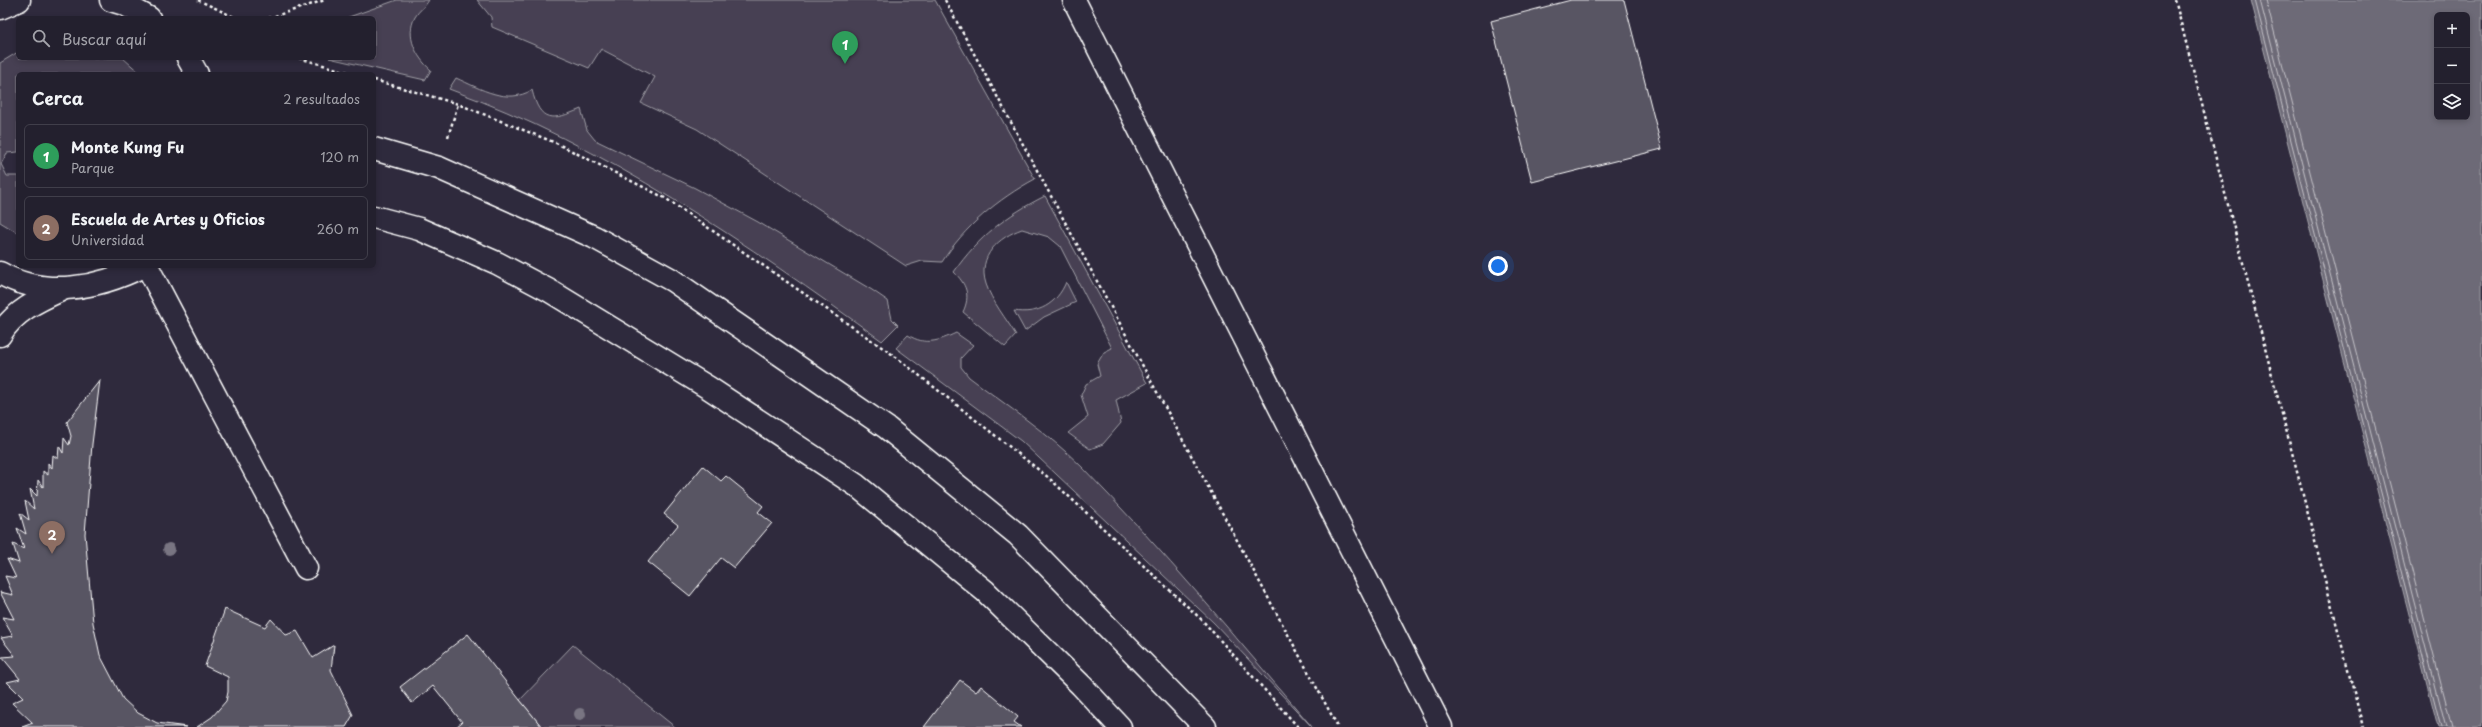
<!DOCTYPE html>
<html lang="es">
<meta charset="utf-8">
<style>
body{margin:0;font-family:"Playpen Sans",sans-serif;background:#2f2d3a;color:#f1f3f6}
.controls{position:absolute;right:12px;top:12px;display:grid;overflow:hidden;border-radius:6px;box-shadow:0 2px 6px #0003}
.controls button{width:36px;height:36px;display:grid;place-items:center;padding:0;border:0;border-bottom:1px solid #403e4a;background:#23202e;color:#f1f3f6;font:20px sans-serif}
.you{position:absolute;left:1498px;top:266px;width:14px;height:14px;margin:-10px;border:3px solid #fff;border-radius:50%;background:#1a73e8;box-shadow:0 0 0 6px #1a73e833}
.badge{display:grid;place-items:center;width:26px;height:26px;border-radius:50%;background:#ff9aa2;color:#fff;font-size:13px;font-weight:700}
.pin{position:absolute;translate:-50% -33px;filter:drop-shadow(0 1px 2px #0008)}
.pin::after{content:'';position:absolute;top:21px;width:14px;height:12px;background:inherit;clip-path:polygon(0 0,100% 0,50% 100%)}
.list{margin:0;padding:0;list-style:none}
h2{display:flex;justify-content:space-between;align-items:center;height:52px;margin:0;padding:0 16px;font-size:17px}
h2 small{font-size:13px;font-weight:400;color:#a3a3aa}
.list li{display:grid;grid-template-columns:26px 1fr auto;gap:12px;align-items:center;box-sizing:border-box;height:64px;margin:0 8px 8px;padding:0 8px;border:1px solid #403e4a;border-radius:6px}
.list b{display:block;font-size:15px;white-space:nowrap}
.list p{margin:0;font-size:13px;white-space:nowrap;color:#a3a3aa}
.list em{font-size:13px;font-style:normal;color:#a3a3aa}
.icon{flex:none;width:22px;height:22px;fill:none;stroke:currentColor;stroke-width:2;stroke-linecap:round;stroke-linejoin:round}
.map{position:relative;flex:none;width:2482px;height:727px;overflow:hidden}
.search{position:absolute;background:#23202e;box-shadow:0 2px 6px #0003;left:16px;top:16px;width:360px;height:44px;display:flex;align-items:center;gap:10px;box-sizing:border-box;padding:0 14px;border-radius:6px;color:#a3a3aa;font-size:15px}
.panel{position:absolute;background:#23202e;box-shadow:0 2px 6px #0003;left:16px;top:72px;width:360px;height:196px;border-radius:6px}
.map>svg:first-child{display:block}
.green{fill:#464152;stroke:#a2a0a8}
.water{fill:#6d6a77;stroke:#a7a6ad;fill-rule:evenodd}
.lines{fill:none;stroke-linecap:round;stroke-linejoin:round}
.shore{stroke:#c5c3c9;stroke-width:1}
.building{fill:#595564;stroke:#fff}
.lane-casing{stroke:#fff;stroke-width:25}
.street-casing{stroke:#fff;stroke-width:25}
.highway-casing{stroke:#fff;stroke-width:25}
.path{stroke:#fff;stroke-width:2.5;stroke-dasharray:3 3;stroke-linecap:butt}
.lane{stroke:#2f2a3d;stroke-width:22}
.street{stroke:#2f2a3d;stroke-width:22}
.highway{stroke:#2f2a3d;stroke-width:22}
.tree{fill:#797582}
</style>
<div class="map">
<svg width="2482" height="727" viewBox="0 0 2482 727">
<rect width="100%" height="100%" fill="#2f2a3d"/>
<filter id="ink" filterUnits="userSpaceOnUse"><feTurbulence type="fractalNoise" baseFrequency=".025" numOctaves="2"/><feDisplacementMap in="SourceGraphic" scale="8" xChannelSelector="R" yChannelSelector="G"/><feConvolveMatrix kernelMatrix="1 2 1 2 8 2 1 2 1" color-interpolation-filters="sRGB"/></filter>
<g filter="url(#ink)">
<g class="green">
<path d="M397,0H429C426,6 419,10 415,17C405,36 416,57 431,70L425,80L329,58H374V18H346Z"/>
<path d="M477,0H935L1035,179C998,199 964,227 942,262L922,261L906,266L697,129L641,103L655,77L601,49L589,68L492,27L491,17Z"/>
<polygon points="18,52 18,58 123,58 141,74 18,74 18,152 7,153 1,164 7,176 18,176 18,233 0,222 0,63"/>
<path d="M456,78C481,89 507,105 532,90C540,123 552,121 581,109L587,130L595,140L695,188L758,222L872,290L888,301L892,319L898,325L882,341C748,244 605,145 449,89Z"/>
<path d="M1045,196L1147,383L1116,400L1121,423L1103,444L1090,449L1068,433L1088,417L1081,395L1086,384L1100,376L1097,364L1104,352L1112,348L1060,246L1049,237L1022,229C999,237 977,256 986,284C991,300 1007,320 1016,335L1005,347L963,312C971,295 966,284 954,272C978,237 1007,215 1045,196Z"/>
<path d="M1066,282L1076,302L1044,317L1025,331L1014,311C1038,315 1057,304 1066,282Z"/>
<path d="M956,333L973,345L961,358V367L969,377C1007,406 1048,433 1082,467C1162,549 1238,640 1312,727L1214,623L1021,441L896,348L908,335C925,346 939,341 956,333Z"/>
<polygon points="573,645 675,727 542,727 520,700"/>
</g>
<path class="water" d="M2251,0H2482V727H2438ZM2437,15H2467V117H2437Z"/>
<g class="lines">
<g class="shore">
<polyline points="2255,0 2441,727"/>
<polyline points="2260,0 2446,727"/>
<polyline points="2266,0 2452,727"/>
</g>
</g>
<g class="building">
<polygon points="1571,0 1624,0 1662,149 1532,182 1491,21"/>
<polygon points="100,380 92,444 85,534 93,623 100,655 123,699 138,713 157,723 187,727 22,727 33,723 12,703 23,698 7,682 20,679 2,657 15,656 1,638 13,636 2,617 14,619 0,592 13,595 5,576 16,578 7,559 19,563 13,544 24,549 17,528 26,534 20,513 29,520 25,501 34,509 30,489 37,496 38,480 43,487 43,471 48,475 48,463 52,468 53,455 58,459 59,446 63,453 64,438 69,445 71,436 67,422"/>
<polygon points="703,466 721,481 726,476 763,506 758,512 772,523 734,568 721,558 690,596 648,562 678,525 664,514"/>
<polygon points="225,609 265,627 271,619 286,635 297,631 313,658 334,645 331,670 353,715 346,727 197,727 212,717 226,701 228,692 228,677 205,666"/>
<polygon points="468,634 520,700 542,727 456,727 462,722 433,686 412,703 400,687"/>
<polygon points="960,680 976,692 981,686 1018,717 1014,722 1021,727 924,727"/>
</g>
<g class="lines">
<defs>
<g id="lane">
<polyline points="1074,0 1441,727"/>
<polyline points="147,266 306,568"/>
</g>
<path id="street" d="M0,335C14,311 39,300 63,289"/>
<g id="highway">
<polyline points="111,0 124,4 149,18"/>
<polyline points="0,8 19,0"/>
<polyline points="188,58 197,74"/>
<polyline points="374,149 439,168 594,237 672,280 887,428 1018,535 1205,727"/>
<polyline points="374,217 419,229 497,263 550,291 709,388 856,485 985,591 1081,685 1120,727"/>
<path d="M0,273C45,299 99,288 143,266"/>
</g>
</defs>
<use href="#lane" class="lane-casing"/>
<use href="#street" class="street-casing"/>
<use href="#highway" class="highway-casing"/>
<g class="path">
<polyline points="198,0 236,18"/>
<polyline points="945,0 1338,727"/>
<polyline points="2175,0 2363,727"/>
<polyline points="269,18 325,0"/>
<polyline points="299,58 354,74"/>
<polyline points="374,80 458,104 556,143 665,198 896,357 1049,478 1202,620 1298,727"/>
<polyline points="448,137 458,104"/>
</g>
<use href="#lane" class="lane"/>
<use href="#street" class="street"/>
<use href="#highway" class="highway"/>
</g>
<g class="tree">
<circle cx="169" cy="549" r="6"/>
<circle cx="580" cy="714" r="6"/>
</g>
</g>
</svg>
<div class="controls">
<button>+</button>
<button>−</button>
<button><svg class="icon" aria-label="layers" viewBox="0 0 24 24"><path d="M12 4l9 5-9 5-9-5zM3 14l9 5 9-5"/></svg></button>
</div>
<div class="you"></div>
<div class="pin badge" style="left:845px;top:64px;background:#2e9e5b">1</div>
<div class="pin badge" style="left:52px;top:554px;background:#8d6e63">2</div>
<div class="search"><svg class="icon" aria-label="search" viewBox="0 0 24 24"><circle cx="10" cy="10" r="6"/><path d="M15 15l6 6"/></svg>Buscar aquí</div>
<section class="panel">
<h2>Cerca<small>2 resultados</small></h2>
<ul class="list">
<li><span class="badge" style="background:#2e9e5b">1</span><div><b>Monte Kung Fu</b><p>Parque</p></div><em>120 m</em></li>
<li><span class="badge" style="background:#8d6e63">2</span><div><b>Escuela de Artes y Oficios</b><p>Universidad</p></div><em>260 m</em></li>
</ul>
</section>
</div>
